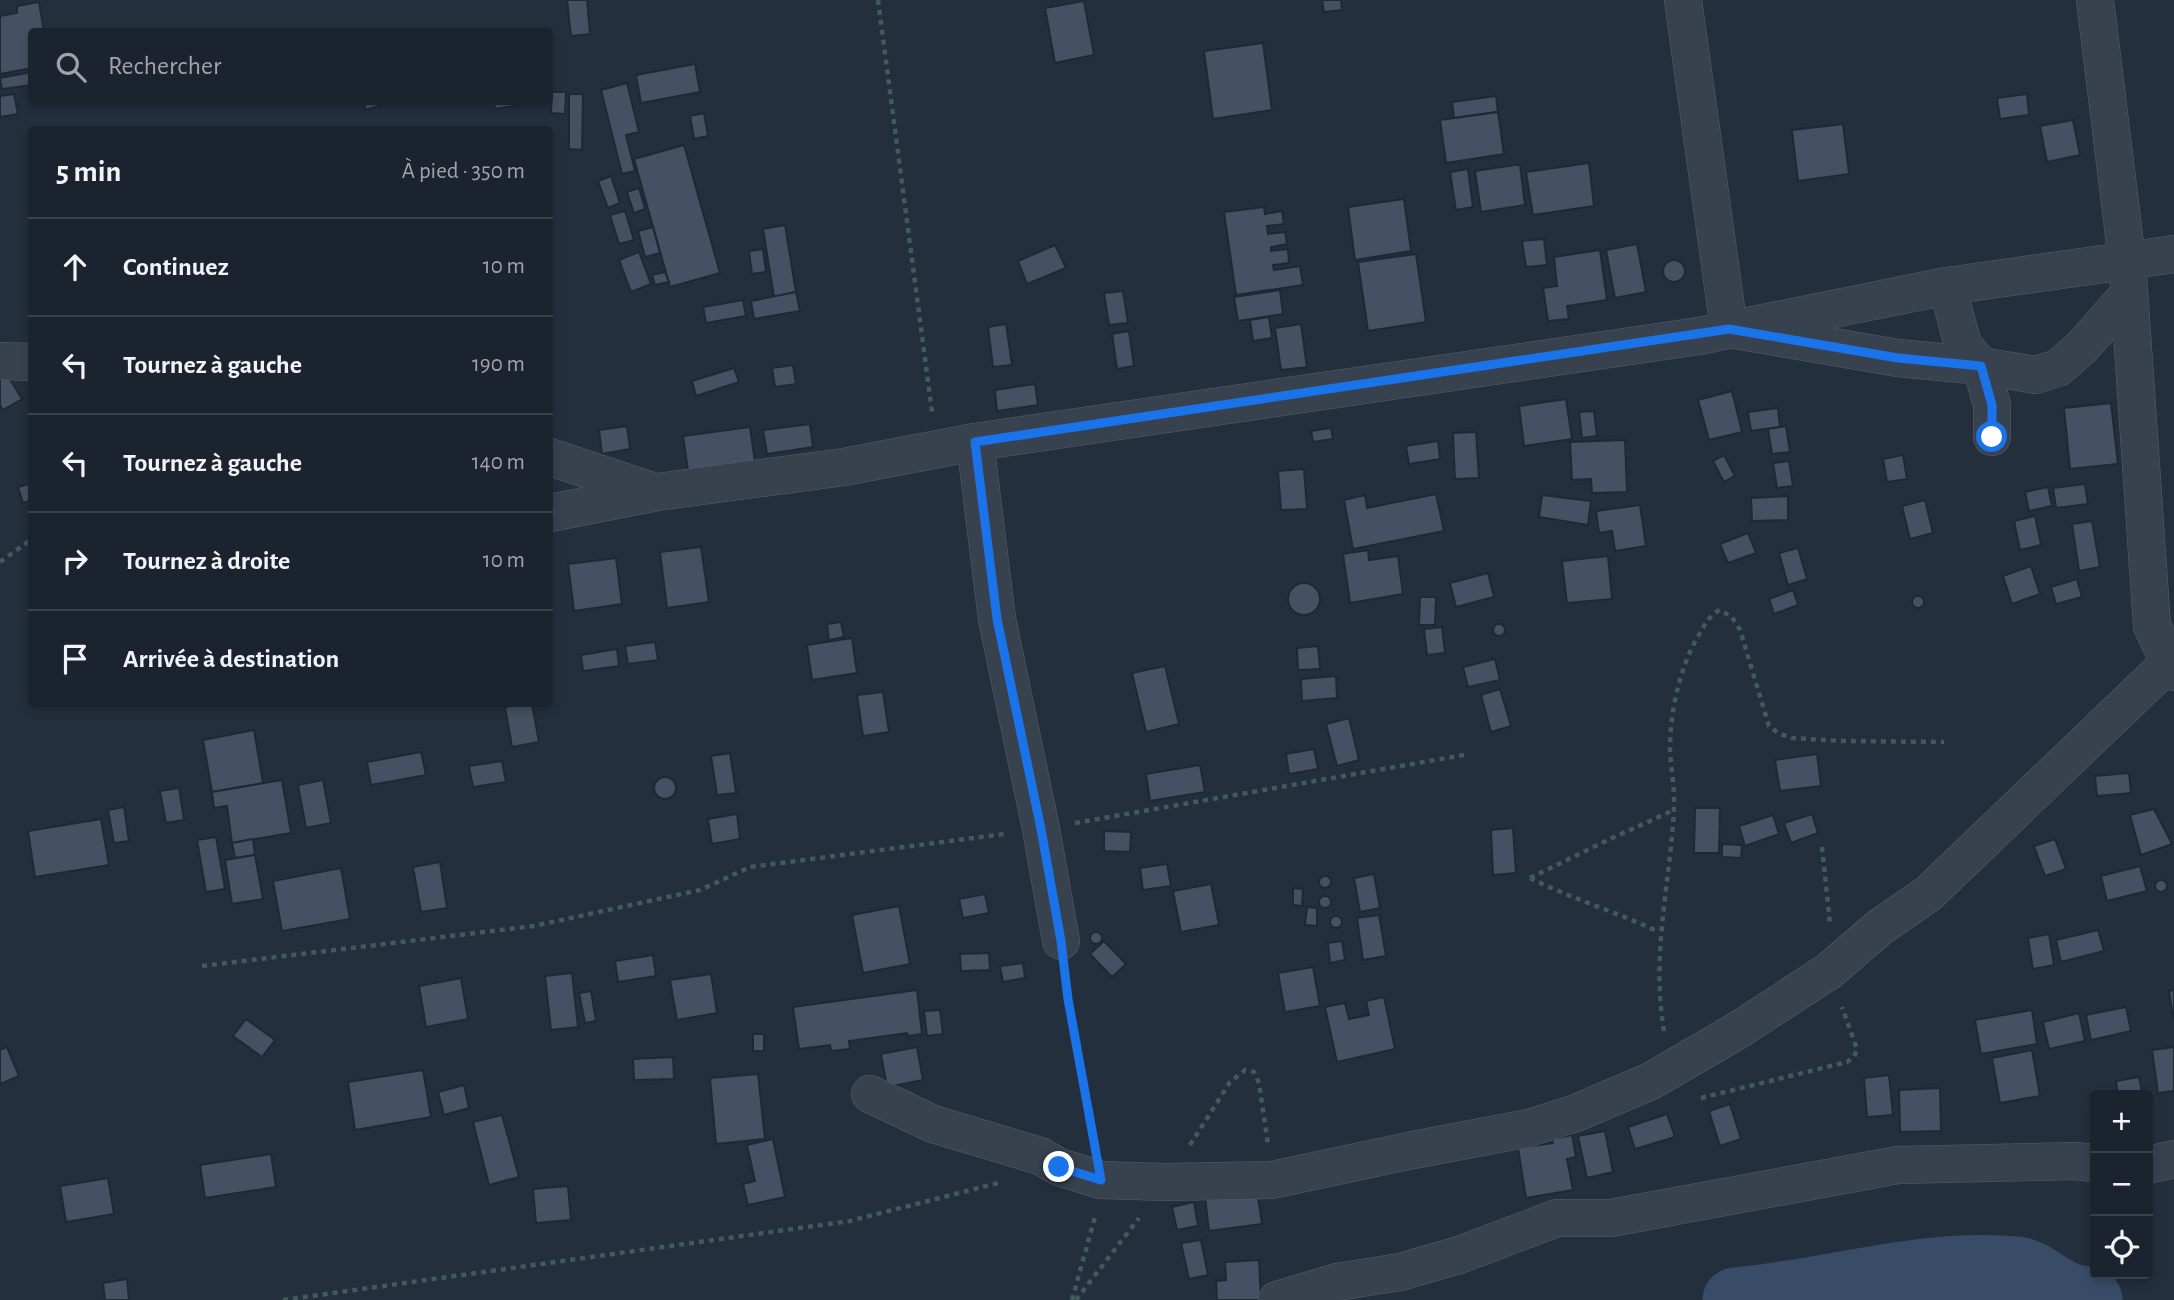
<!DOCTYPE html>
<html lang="fr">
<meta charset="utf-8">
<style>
body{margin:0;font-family:"Alegreya Sans",sans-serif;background:#282f3a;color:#f1f3f6}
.controls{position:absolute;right:21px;bottom:21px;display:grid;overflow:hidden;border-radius:7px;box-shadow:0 4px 10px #0003}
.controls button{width:63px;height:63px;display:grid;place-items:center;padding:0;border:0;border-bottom:2px solid #39404a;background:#1b232e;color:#f1f3f6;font:35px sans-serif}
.stop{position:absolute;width:21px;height:21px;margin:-16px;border:5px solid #1a73e8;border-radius:50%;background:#fff}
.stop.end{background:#1a73e8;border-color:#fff;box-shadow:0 2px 7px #0008}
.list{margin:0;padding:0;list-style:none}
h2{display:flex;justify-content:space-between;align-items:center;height:91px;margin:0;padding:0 28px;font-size:30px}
h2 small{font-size:23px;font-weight:400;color:#a0a4aa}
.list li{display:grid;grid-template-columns:46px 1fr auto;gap:21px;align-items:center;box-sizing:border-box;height:98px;padding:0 28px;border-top:2px solid #39404a}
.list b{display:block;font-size:26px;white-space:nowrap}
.list em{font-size:23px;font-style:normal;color:#a0a4aa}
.icon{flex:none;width:38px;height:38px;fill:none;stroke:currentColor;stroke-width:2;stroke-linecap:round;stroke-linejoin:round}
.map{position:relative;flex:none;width:2174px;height:1300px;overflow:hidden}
.search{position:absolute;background:#1b232e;box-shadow:0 4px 10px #0003;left:28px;top:28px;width:525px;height:77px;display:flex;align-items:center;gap:18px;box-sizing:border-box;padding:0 24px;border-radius:7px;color:#a0a4aa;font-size:26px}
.panel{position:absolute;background:#1b232e;box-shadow:0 4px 10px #0003;left:28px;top:126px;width:525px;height:581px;border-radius:7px}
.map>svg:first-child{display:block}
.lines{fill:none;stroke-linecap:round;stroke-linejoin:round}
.river{stroke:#394c67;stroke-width:65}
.building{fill:#455162;stroke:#1f2835;stroke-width:2}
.street-casing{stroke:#565f6c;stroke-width:38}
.path{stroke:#44595c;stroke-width:4.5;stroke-dasharray:5 5;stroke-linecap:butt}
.street{stroke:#38414e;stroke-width:37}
.route{stroke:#1a73e8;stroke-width:9}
</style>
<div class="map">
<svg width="2174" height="1300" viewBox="0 0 2174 1300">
<rect width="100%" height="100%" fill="#242f3e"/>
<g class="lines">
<path class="river" d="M1735,1300C1829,1292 1921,1260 2017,1269C2033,1271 2049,1287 2064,1293C2072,1297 2082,1298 2090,1300"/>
</g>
<g class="building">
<polygon points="567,0 587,0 590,34 571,36"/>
<polygon points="1322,0 1341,0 1342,10 1324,12"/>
<polygon points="1084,1 1094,55 1055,63 1045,8"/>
<polygon points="39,2 44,32 32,32 32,68 0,74 0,16 17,13 17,6"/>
<polygon points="1263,43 1272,110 1213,119 1204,51"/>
<polygon points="695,64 700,92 641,103 636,75"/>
<polygon points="32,72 32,85 2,89 0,78"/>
<polygon points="627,83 639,132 626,135 635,171 622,174 601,90"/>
<polygon points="552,92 566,92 565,114 551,113"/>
<polygon points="14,94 18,114 0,117 0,96"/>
<polygon points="569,94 583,94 582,150 569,149"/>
<polygon points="2027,94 2029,115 2000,119 1997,98"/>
<polygon points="1496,96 1498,112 1454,118 1452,102"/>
<polygon points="363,102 387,102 387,103 366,110"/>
<polygon points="494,102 526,102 526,104 495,109"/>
<polygon points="1498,112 1504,154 1446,163 1440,120"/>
<polygon points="704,113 708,136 694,139 690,116"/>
<polygon points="2073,120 2080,155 2047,162 2040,126"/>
<polygon points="1843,124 1849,174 1798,181 1792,130"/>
<polygon points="684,145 720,273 670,287 634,159"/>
<polygon points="1589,163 1594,206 1533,215 1526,172"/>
<polygon points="1515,165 1520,165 1525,205 1481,212 1475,171"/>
<polygon points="1468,169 1473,207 1456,210 1450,172"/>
<polygon points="611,176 620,203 608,208 598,181"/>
<polygon points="639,188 645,209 634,213 627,192"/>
<polygon points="1404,199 1411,251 1355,260 1348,207"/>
<polygon points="1264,207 1265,214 1282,211 1284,224 1267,226 1268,234 1285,232 1287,244 1271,247 1271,251 1288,249 1289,263 1273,265 1274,270 1300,266 1303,285 1236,295 1224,212"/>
<polygon points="625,211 634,240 619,244 610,215"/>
<polygon points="785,225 796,292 774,297 763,229"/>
<polygon points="653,227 660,253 645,257 638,231"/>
<polygon points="1544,239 1547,265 1526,267 1522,241"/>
<polygon points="1637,244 1646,292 1615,298 1606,250"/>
<polygon points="1055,245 1066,268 1027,284 1018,261"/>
<polygon points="763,249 766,272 752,274 749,251"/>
<polygon points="1600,250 1607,300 1567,306 1569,319 1548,321 1543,288 1557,286 1554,257"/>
<polygon points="639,252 651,284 631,292 619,260"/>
<polygon points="1416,254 1426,322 1368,331 1358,262"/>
<circle cx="1674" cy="271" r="11"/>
<polygon points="665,272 669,282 655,285 652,275"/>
<polygon points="1280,290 1283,314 1238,321 1234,297"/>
<polygon points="1123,291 1128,323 1109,325 1104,293"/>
<polygon points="796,292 800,311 754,319 751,301"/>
<polygon points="743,300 746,316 706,323 703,307"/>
<polygon points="1269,317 1272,338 1253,341 1250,320"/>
<polygon points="1006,324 1012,365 993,367 988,327"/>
<polygon points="1301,324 1307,367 1281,370 1275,328"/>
<polygon points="1129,331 1134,366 1117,369 1112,334"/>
<polygon points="793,365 796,384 775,387 772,368"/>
<polygon points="734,368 739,382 696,396 692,381"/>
<polygon points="6,373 22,399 3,410 0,405 0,376"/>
<polygon points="1035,384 1038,405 997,411 995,390"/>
<polygon points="1732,391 1742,432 1709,440 1698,400"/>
<polygon points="1566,399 1572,439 1524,446 1519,406"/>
<polygon points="2111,403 2118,464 2070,469 2064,408"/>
<polygon points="1778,408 1780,427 1751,431 1748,412"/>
<polygon points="1594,411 1597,436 1582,438 1579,412"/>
<polygon points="810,424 813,447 767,454 763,430"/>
<polygon points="627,426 630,449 602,454 599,430"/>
<polygon points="1786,426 1790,452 1772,454 1768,429"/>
<polygon points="750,427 755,462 688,471 683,436"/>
<polygon points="1331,428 1333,439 1313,442 1311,431"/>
<polygon points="1476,432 1479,478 1455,479 1453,433"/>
<polygon points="1625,440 1627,492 1592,493 1591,479 1572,480 1570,442"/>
<polygon points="1438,441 1440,459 1409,464 1406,446"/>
<polygon points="1724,455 1735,476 1724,482 1713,461"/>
<polygon points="1903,455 1907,479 1887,482 1883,459"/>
<polygon points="1789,461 1793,486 1777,488 1773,463"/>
<polygon points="1304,469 1307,509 1281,510 1278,471"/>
<polygon points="32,483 32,500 23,503 18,487"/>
<polygon points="2085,484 2088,504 2056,508 2053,488"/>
<polygon points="2048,487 2052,506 2029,511 2025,492"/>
<polygon points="1436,494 1444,531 1353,549 1344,500 1365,495 1367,508"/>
<polygon points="1542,495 1591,501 1588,525 1539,517"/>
<polygon points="1788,496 1788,520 1752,521 1751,498"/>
<polygon points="1925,500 1933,533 1910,539 1902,506"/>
<polygon points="1640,505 1646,546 1615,551 1612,531 1599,533 1596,511"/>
<polygon points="2035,516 2041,545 2020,550 2014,521"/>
<polygon points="2092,521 2100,567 2079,571 2072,524"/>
<polygon points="1748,533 1756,553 1728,563 1720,544"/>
<polygon points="701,547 709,602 667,608 660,552"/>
<polygon points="1798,548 1807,579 1788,585 1779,553"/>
<polygon points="1368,550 1369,560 1398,556 1403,594 1350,603 1343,554"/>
<polygon points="1608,556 1612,599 1567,603 1562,561"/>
<polygon points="616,558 622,604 574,611 568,564"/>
<polygon points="2031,566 2040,594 2012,604 2003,576"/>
<polygon points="1488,573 1494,597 1456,607 1450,583"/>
<polygon points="2077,579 2082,597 2056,604 2051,587"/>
<circle cx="1304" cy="599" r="16"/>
<polygon points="1793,590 1798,605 1774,614 1769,599"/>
<circle cx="1918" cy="602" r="6"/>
<polygon points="1420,597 1436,597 1435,625 1419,625"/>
<polygon points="841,622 844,637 829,640 827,624"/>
<circle cx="1499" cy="630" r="6"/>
<polygon points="1442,627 1445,653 1427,655 1424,629"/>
<polygon points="852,638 857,673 812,680 807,645"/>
<polygon points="655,642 658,660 628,664 625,646"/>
<polygon points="1318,646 1320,669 1298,670 1297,648"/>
<polygon points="617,649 619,666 583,671 581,655"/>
<polygon points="1495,659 1500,680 1468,687 1463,667"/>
<polygon points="1165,666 1179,724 1146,732 1132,673"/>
<polygon points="1336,676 1337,698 1302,701 1301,679"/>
<polygon points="1500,689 1511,726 1491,732 1481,695"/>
<polygon points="883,692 889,732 863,736 857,695"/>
<polygon points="523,704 532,704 539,742 512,747 505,707"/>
<polygon points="1349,718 1359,760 1337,766 1326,724"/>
<polygon points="254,730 263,783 212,792 203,740"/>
<polygon points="1314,749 1318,769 1289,774 1286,754"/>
<polygon points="421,752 426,775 371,785 367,762"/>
<polygon points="730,753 736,793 717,795 711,756"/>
<polygon points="1817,754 1821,786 1780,791 1775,760"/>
<polygon points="502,761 506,782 473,787 469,766"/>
<polygon points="1200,765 1205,792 1150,801 1146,774"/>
<polygon points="2129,773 2131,793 2097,796 2095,776"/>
<circle cx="665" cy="788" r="11"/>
<polygon points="282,780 291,833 232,843 227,806 214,808 212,792"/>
<polygon points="323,780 331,823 306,828 298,785"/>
<polygon points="179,788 184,820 166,823 160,791"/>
<polygon points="124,807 129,841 114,843 108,810"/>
<polygon points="1695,808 1720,808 1719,853 1694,853"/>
<polygon points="2154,809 2172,844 2141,855 2130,815"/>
<polygon points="737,814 740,839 712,844 708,819"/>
<polygon points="1812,814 1818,833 1791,843 1784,823"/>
<polygon points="1773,815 1779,834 1745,846 1739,826"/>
<polygon points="101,819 109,865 35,877 28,831"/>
<polygon points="1513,828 1516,873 1493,875 1491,830"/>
<polygon points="1104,831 1131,832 1130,852 1104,851"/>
<polygon points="216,837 225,889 206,892 197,840"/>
<polygon points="253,839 255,855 235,858 232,843"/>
<polygon points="2055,839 2066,869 2045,876 2034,846"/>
<polygon points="1722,844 1742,845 1741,858 1722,857"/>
<polygon points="255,855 263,899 232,904 225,860"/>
<polygon points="440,862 447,908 421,912 413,867"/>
<polygon points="1167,864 1171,886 1143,890 1140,868"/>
<polygon points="2140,866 2147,891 2107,901 2101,876"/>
<polygon points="341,868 350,919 282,931 273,881"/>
<polygon points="1374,874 1380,908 1360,912 1354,878"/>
<circle cx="1325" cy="882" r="6"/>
<circle cx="2161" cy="886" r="6"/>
<polygon points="1211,884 1219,925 1181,932 1173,891"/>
<polygon points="1293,888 1303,889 1302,906 1293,905"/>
<polygon points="985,894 989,913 963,918 959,899"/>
<circle cx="1325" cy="902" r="6"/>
<polygon points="899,906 910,964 863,973 852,915"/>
<polygon points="1307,907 1317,908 1317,926 1305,925"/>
<polygon points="1379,915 1386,956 1363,960 1357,918"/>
<circle cx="1336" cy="922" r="6"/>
<polygon points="2098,930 2104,951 2061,962 2056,940"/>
<circle cx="1096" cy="938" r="6"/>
<polygon points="2049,934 2054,965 2033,969 2028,938"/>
<polygon points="1104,941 1126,964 1112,977 1090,954"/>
<polygon points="1342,941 1345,960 1330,963 1328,943"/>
<polygon points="989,953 990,970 961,971 960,954"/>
<polygon points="653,955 656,976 618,982 615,961"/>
<polygon points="1023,963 1025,978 1003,982 1000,966"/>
<polygon points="1313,967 1320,1006 1285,1012 1278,973"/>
<polygon points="572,973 578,1027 551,1030 545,976"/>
<polygon points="711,974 717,1013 677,1020 670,980"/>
<polygon points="461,978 468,1019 426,1027 419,986"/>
<polygon points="917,990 922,1034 908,1036 907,1033 849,1041 850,1049 831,1051 830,1045 799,1049 793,1007"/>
<polygon points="2174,990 2174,1018 2173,1018 2169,991"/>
<polygon points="591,991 596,1021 585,1023 579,993"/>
<polygon points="1384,997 1395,1049 1337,1062 1325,1007 1345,1003 1349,1019 1369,1015 1366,1001"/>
<polygon points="2126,1007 2131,1031 2091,1040 2086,1015"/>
<polygon points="940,1010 943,1034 927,1036 924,1011"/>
<polygon points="2032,1010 2037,1044 1981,1054 1975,1020"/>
<polygon points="2079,1013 2085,1041 2049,1049 2043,1022"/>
<polygon points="246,1019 275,1040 262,1057 233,1036"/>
<rect x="753" y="1034" width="11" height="17"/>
<polygon points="7,1047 19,1076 0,1084 0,1050"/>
<polygon points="917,1047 923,1080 887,1087 881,1054"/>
<polygon points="2174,1047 2174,1091 2158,1093 2152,1050"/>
<polygon points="2032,1050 2040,1096 2000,1103 1992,1058"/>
<polygon points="673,1057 674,1079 634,1080 633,1059"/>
<polygon points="423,1070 431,1117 355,1130 348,1082"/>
<polygon points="758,1074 765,1139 716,1144 710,1078"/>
<polygon points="1889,1075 1893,1115 1867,1117 1864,1078"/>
<polygon points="2139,1077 2142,1092 2118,1095 2116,1081"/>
<polygon points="464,1085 469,1108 444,1115 438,1092"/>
<polygon points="1940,1088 1941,1131 1900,1132 1899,1090"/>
<polygon points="1730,1104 1741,1139 1720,1146 1709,1111"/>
<polygon points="1667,1114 1675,1137 1635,1149 1628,1127"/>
<polygon points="502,1115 519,1177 489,1185 473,1122"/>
<polygon points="1605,1131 1613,1172 1587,1178 1578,1136"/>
<polygon points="1572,1135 1576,1157 1567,1159 1573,1190 1526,1198 1518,1148 1553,1143 1552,1139"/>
<polygon points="773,1139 785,1197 748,1205 743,1184 755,1181 747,1145"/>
<polygon points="271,1154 276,1187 205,1198 200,1165"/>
<polygon points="108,1178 114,1214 66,1222 60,1186"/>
<polygon points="568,1186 571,1220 536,1223 533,1189"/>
<polygon points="1257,1190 1262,1224 1209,1231 1205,1197"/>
<polygon points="1194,1202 1198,1226 1177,1230 1172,1207"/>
<polygon points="1201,1240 1208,1275 1189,1279 1181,1243"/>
<polygon points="1259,1260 1261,1300 1217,1300 1216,1281 1226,1280 1225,1262"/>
<polygon points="127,1279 129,1300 105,1300 103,1283"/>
</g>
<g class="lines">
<defs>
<g id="street">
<polyline points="1683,0 1729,329 1898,358 1981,366 2036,375 2058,368 2082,347 2128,295"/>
<polyline points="2095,0 2127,260 2152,626 2174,672"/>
<polyline points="1947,286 1963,345 1981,366 1992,405 1992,437"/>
<polyline points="0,361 32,362"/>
<polyline points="975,442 997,619 1041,829 1061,941"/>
<polyline points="550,457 652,491"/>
<polyline points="550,513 657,492 844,467 975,442 1699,336 1947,286 2174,254"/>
<polyline points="870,1094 933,1124 1040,1156 1059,1167 1101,1180 1166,1182 1272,1180 1408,1151 1529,1128 1576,1113 1651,1081 1740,1029 1829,971 1880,927 1928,894 2171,661"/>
<polyline points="2148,1165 2174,1159"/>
<polyline points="1277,1300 1337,1282 1400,1272 1459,1255 1557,1218 1611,1218 1898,1165 2073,1161 2095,1163"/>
</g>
</defs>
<use href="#street" class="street-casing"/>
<g class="path">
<polyline points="878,0 932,412"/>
<polyline points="0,562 32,539"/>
<polyline points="1075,823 1464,755"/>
<polyline points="1822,847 1830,924"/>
<polyline points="1530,878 1610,839 1674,810"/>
<path d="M1530,878C1572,899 1617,912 1659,932"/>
<polyline points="202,966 534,926 700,890 750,867 1004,834"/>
<polyline points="1065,975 1094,1139"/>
<path d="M1664,1031C1651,954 1670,884 1674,809C1675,789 1671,770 1670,750C1670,713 1679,670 1697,638C1704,627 1708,615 1720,610L1732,617L1740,630L1769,726L1778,733L1792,738L1842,741L1944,742"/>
<polyline points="1701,1098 1847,1062 1854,1057 1857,1049 1842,1007"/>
<polyline points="1190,1145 1230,1082 1245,1070 1254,1072 1259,1083 1268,1144"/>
<polyline points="283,1300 850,1221 998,1183"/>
<polyline points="1072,1300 1095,1217"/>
<polyline points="1076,1300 1139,1218"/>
</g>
<use href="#street" class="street"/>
</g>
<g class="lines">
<polyline class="route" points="1059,1167 1101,1180 1068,999 1061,941 1041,829 997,619 975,442 1729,329 1898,358 1981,366 1992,405 1992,437"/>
</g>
</svg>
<div class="controls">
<button>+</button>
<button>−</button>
<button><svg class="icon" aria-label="locate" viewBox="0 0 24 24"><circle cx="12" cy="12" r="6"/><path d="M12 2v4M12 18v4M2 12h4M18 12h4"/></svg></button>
</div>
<div class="stop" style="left:1992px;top:437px"></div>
<div class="stop end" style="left:1059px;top:1167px"></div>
<div class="search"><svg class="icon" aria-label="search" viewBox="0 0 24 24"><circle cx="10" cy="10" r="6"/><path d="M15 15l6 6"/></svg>Rechercher</div>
<section class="panel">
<h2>5 min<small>À pied · 350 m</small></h2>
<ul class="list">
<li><svg class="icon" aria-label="ahead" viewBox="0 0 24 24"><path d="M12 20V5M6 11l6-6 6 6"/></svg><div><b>Continuez</b></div><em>10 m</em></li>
<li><svg class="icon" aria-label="left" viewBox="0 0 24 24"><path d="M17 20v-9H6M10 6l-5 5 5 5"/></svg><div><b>Tournez à gauche</b></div><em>190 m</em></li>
<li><svg class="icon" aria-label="left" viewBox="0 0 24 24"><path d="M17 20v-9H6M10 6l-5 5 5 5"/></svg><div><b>Tournez à gauche</b></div><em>140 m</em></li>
<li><svg class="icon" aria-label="right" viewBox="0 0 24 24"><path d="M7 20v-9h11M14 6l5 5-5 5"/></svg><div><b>Tournez à droite</b></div><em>10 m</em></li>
<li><svg class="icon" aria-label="arrive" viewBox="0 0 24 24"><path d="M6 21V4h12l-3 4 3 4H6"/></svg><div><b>Arrivée à destination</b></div></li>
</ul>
</section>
</div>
